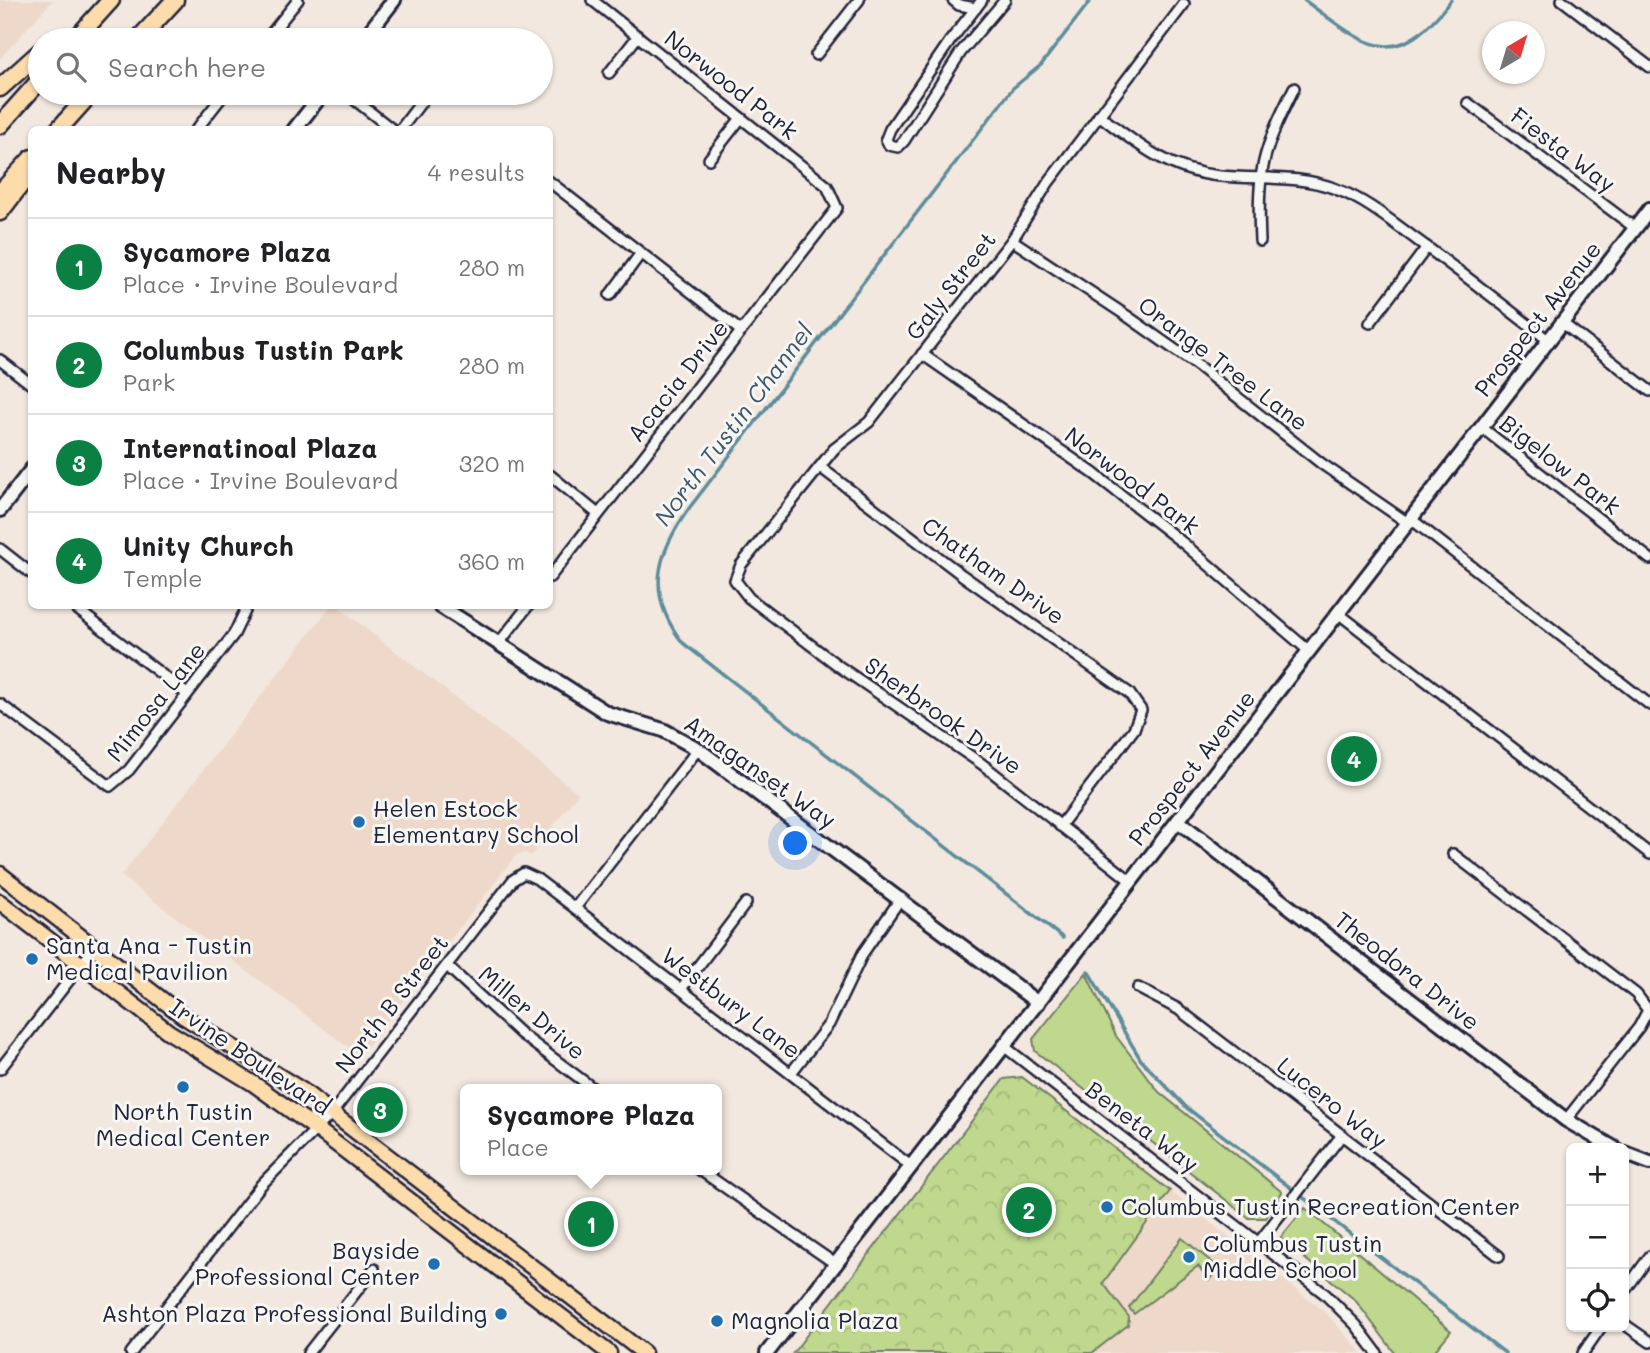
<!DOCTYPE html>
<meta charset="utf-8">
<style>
body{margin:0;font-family:Mali,sans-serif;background:#f2f2f2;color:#202124}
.controls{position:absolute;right:21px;bottom:21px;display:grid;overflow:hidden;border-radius:10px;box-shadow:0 2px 5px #0004}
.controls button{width:63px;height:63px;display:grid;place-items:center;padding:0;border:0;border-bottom:2px solid #e0e0e0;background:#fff;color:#202124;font:35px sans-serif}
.compass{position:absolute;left:1482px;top:21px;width:63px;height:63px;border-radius:50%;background:#fff;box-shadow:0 2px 5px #0004;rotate:38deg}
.you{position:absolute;left:796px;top:844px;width:24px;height:24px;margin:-18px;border:5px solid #fff;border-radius:50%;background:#1a73e8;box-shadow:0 0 0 10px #1a73e833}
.badge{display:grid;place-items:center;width:46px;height:46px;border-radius:50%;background:#0b8043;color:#fff;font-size:23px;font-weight:700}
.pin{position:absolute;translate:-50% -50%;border:4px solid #fff;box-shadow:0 2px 7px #0006}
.popup{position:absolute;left:460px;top:1084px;width:262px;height:91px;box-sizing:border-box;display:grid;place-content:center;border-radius:10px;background:#fff;filter:drop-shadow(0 2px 5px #0005);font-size:23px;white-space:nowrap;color:#757577}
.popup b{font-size:26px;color:#202124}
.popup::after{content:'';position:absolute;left:50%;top:100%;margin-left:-14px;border:14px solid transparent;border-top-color:#fff}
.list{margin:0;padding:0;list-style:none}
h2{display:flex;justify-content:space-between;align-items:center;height:91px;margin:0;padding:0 28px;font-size:30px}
h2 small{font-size:23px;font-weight:400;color:#757577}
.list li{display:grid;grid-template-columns:46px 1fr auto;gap:21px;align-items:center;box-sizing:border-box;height:98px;padding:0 28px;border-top:2px solid #e0e0e0}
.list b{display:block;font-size:26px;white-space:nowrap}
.list p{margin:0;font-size:23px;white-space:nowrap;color:#757577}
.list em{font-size:23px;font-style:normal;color:#757577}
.icon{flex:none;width:38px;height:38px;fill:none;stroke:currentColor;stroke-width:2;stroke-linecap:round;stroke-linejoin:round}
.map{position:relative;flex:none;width:1650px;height:1353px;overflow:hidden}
.search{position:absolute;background:#fff;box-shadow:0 2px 5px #0004;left:28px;top:28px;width:525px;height:77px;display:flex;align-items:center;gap:18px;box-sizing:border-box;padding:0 24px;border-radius:38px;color:#757577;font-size:26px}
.panel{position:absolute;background:#fff;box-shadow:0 2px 5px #0004;left:28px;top:126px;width:525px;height:483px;border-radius:10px}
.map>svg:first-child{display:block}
.built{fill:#eed8c9}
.grass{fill:#bfd88e;stroke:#707d64;stroke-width:2}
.park{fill:url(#park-crowns);stroke:#707d64;stroke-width:2}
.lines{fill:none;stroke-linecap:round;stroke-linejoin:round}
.stream{stroke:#5c8c9c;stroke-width:3.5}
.street-casing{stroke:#22223b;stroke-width:14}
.secondary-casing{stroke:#22223b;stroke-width:18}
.primary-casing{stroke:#22223b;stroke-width:19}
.highway-casing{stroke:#22223b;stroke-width:21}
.street{stroke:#f6f6f2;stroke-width:9}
.secondary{stroke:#f6f6f2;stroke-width:12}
.primary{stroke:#fddcac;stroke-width:14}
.highway{stroke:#fddcac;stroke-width:16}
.poi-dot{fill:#1f6fb2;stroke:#f6f6f2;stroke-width:2.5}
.labels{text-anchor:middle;stroke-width:6;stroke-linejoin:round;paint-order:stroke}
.street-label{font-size:23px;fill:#22223b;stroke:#f6f6f2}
.poi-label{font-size:23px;fill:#22223b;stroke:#f6f6f2;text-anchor:start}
.water-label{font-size:24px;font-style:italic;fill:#3f576c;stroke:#f6f6f2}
</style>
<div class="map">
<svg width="1650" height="1353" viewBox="0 0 1650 1353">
<defs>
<pattern id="park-crowns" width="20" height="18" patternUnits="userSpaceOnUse" patternTransform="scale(1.75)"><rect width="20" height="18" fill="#bfd88e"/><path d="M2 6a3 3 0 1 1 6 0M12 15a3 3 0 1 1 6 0" fill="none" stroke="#a4b97b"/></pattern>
</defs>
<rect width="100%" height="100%" fill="#f2e8df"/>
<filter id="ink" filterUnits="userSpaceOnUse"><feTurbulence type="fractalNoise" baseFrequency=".0143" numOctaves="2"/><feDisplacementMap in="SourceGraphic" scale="14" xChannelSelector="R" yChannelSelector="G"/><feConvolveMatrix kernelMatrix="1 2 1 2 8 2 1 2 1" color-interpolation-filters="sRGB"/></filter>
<g filter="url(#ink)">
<g class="built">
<polygon points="0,0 53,0 0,58"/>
<polygon points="331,606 337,606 578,793 531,856 526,853 517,854 360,1056 121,876"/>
<polygon points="1170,1191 1324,1311 1362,1353 1092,1353 1128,1325 1128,1317 1103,1283"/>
</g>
<g class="grass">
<polygon points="1086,973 1116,1036 1159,1092 1282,1192 1266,1218 1249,1218 1035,1051 1033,1039"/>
<polygon points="1305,1208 1451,1331 1433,1353 1395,1353 1355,1300 1280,1238"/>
<polygon points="1182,1238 1219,1268 1209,1280 1198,1266 1134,1314 1129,1308"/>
</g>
<polygon class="park" points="1022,1077 1170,1191 1103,1283 1129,1317 1128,1325 1092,1353 793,1353 1004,1079"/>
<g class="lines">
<g class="stream">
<path d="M1304,0C1368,47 1394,74 1451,0"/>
<path d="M1063,938L683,643C645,595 656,554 690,507L1013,88L1041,65L1091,0"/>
<polyline points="1088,971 1141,1060 1187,1108 1505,1353"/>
</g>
<defs>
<g id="street">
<polyline points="953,0 959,5 976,8"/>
<polyline points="982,0 950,41 890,129 886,139 889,145 898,147 904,141 961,52 1005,0"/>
<polyline points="1562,0 1650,67"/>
<polyline points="266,40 298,0"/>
<polyline points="816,55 859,0"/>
<polyline points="609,73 638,36"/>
<polyline points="346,93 393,130"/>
<polyline points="1468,103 1635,228"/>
<path d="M1099,115C1136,144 1172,172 1220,176C1260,180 1297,174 1336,189C1366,200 1391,221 1417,240C1461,272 1504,306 1548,340"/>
<polyline points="196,130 225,93"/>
<polyline points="400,130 428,93"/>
<polyline points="709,159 741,118"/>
<polyline points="550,182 741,331"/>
<polyline points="1012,240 1127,316 1198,366 1322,464 1408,523"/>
<path d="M1260,241C1257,170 1262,152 1294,88"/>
<polyline points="610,295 641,253"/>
<polyline points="1561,322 1650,391"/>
<polyline points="1370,323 1427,247"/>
<polyline points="922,354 1093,473 1183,543 1309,651"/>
<polyline points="0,360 32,385"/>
<polyline points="1481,427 1650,559"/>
<polyline points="820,467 962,575 1129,693 1141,710 1134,729 1060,826"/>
<polyline points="550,475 598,514"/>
<polyline points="1411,519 1650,705"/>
<polyline points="0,549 32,574"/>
<polyline points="550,577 837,208 827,186 592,0"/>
<polyline points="73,606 187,694"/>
<polyline points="1338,613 1650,854"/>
<polyline points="499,643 528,606"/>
<polyline points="0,704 110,786 129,770 234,634 245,611"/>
<polyline points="1453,854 1636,994 1648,1010 1639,1027 1566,1120"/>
<polyline points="1131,881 982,764 840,667 749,598 735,580 741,565 834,449 869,422 1012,240 1048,183 1184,4"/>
<polyline points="575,908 698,749"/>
<polyline points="447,966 521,1034 594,1089"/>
<polyline points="1138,988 1178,1009 1499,1256"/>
<polyline points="681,989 746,903"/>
<polyline points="1005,1047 1325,1294 1356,1325 1377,1353"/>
<polyline points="0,1069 95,947"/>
<polyline points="791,1073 829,1024 863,953 901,898"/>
<polyline points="700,1170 837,1265"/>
<polyline points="1259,1242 1342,1135"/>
<polyline points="1624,1292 1650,1256"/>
<polyline points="1624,1324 1650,1342"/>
<polyline points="131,1353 261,1185 332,1113 513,880 524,873 537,879 912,1167"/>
<polyline points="308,1353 374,1269"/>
<polyline points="1583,1353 1601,1327"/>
</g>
<g id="secondary">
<polyline points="363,40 394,0"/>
<polyline points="294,130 323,93"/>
<polyline points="0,510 32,469"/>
<polyline points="440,606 607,713 663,730 698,749 1038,1003"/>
<polyline points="1178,821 1566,1120 1614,1148"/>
<polyline points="1624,1153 1650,1163"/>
<polyline points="767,1353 1650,209"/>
</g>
<g id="primary">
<polyline points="0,874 183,1016 303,1091 644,1353"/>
<polyline points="0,902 169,1032 254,1084 318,1130 609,1353"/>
</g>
<g id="highway">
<polyline points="75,40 111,0"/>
<polyline points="138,40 175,0"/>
<polyline points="0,88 40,52"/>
<polyline points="0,125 40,80"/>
<polyline points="58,130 91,93"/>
<polyline points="0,193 32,158"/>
<polyline points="0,212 32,170"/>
</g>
</defs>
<use href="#street" class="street-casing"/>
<use href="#secondary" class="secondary-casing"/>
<use href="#primary" class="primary-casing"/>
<use href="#highway" class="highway-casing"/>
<use href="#street" class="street"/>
<use href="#secondary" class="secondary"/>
<use href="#primary" class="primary"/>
<use href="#highway" class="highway"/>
</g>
</g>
<g class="poi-dot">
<circle cx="359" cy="822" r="7"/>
<circle cx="32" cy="959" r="7"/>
<circle cx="183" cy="1087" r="7"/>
<circle cx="1107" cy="1207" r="7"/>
<circle cx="1189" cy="1257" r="7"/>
<circle cx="434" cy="1264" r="7"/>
<circle cx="501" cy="1314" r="7"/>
<circle cx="717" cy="1321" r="7"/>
</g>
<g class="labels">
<g class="street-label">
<text transform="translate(731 85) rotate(38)" y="8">Norwood Park</text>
<text transform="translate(1563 150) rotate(37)" y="8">Fiesta Way</text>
<text transform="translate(951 286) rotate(-52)" y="8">Galy Street</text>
<text transform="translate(1538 319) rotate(-52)" y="8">Prospect Avenue</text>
<text transform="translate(1223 364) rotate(37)" y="8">Orange Tree Lane</text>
<text transform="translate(678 381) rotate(-52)" y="8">Acacia Drive</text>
<text transform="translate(1560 465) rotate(38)" y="8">Bigelow Park</text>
<text transform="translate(1132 481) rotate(37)" y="8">Norwood Park</text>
<text transform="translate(993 571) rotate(35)" y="8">Chatham Drive</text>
<text transform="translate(156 702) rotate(-52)" y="8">Mimosa Lane</text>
<text transform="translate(943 716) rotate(35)" y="8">Sherbrook Drive</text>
<text transform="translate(1192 768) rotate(-52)" y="8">Prospect Avenue</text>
<text transform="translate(760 772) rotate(35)" y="8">Amaganset Way</text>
<text transform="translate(1407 971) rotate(38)" y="8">Theodora Drive</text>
<text transform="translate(731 1003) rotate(37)" y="8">Westbury Lane</text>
<text transform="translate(392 1004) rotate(-52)" y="8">North B Street</text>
<text transform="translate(532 1013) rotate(40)" y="8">Miller Drive</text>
<text transform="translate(250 1057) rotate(34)" y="8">Irvine Boulevard</text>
<text transform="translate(1332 1103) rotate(38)" y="8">Lucero Way</text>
<text transform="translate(1142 1127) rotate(37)" y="8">Beneta Way</text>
</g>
<g class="poi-label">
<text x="373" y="817">Helen Estock<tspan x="373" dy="26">Elementary School</tspan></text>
<text x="46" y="954">Santa Ana - Tustin<tspan x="46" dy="26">Medical Pavilion</tspan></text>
<text x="183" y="1120" text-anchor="middle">North Tustin<tspan x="183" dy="26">Medical Center</tspan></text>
<text x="1121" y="1215">Columbus Tustin Recreation Center</text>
<text x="1203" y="1252">Columbus Tustin<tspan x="1203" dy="26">Middle School</tspan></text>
<text x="420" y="1259" text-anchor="end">Bayside<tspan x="420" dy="26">Professional Center</tspan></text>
<text x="487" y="1322" text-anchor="end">Ashton Plaza Professional Building</text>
<text x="731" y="1329">Magnolia Plaza</text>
</g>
<g class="water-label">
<text transform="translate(734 425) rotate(-53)" y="8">North Tustin Channel</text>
</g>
</g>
</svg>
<div class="controls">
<button>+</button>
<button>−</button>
<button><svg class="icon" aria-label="locate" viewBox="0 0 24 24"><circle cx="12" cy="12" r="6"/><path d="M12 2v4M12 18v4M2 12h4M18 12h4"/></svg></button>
</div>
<svg class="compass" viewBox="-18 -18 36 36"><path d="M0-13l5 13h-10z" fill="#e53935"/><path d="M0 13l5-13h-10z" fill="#757577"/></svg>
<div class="you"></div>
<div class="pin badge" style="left:591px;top:1224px">1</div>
<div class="popup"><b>Sycamore Plaza</b>Place</div>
<div class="pin badge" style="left:1029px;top:1210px">2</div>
<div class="pin badge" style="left:380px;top:1110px">3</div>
<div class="pin badge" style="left:1354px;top:759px">4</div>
<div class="search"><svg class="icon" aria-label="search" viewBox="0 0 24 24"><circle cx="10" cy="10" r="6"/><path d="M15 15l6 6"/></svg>Search here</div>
<section class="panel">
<h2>Nearby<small>4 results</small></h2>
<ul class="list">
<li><span class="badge">1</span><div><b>Sycamore Plaza</b><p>Place · Irvine Boulevard</p></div><em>280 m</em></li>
<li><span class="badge">2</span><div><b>Columbus Tustin Park</b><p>Park</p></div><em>280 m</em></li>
<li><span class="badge">3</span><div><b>Internatinoal Plaza</b><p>Place · Irvine Boulevard</p></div><em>320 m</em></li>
<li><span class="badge">4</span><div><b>Unity Church</b><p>Temple</p></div><em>360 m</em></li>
</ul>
</section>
</div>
